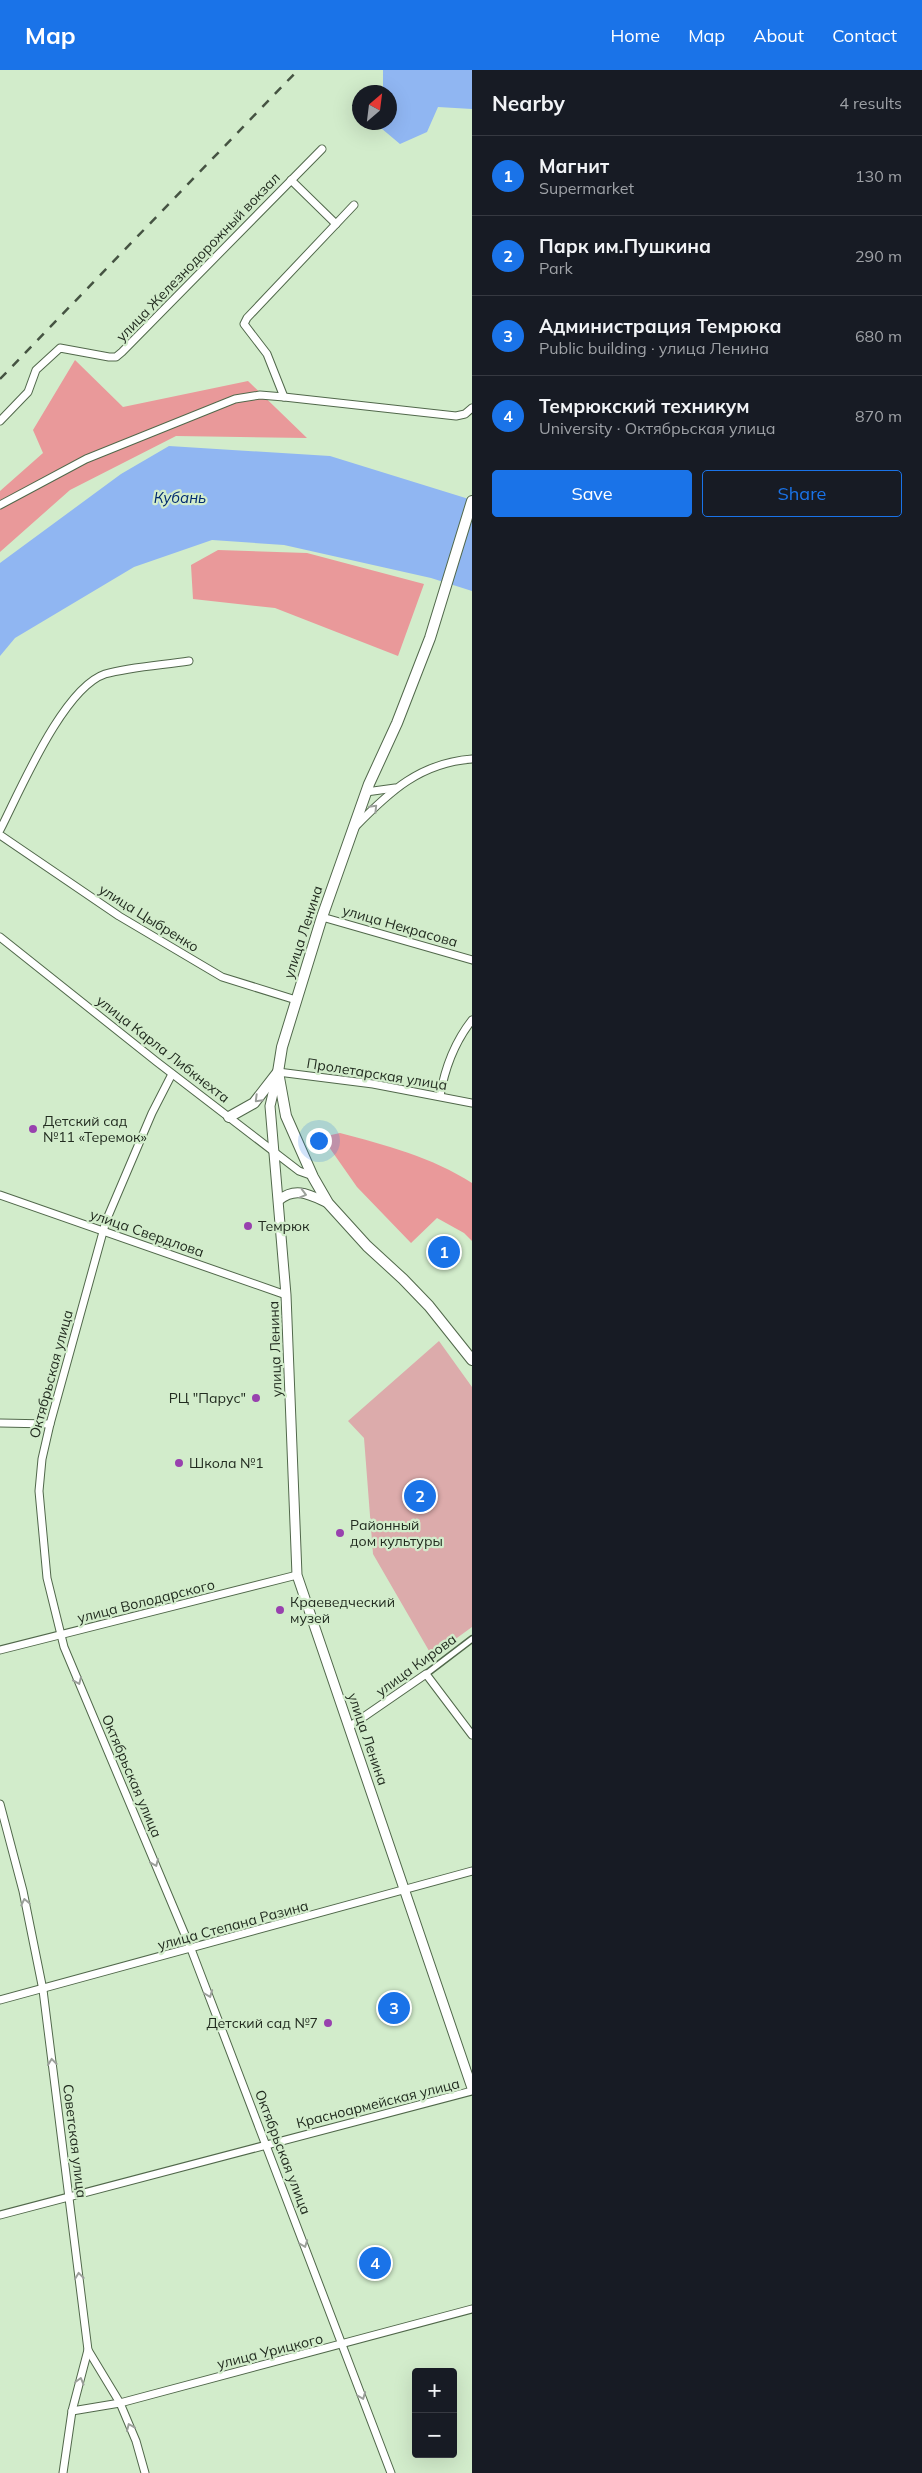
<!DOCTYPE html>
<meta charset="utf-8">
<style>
body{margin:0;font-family:Mulish,sans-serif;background:#20242c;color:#f1f3f6}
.controls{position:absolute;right:15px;bottom:15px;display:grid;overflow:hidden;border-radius:5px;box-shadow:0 5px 20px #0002}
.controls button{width:45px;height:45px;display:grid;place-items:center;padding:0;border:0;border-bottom:1px solid #363941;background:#171b24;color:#f1f3f6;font:25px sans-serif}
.compass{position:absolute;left:352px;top:15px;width:45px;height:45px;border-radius:50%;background:#171b24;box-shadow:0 5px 20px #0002;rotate:28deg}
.you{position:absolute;left:318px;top:1070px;width:18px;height:18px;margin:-12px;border:4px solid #fff;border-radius:50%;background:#1a73e8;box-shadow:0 0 0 8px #1a73e833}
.badge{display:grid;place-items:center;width:32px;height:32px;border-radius:50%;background:#1a73e8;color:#fff;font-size:16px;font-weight:700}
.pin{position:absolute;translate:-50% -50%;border:2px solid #fff;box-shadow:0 1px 5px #0006}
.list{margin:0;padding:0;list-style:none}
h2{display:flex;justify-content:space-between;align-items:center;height:65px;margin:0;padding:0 20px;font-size:21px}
h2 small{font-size:16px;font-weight:400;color:#9ea1a6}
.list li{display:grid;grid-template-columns:32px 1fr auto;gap:15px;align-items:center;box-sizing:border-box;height:80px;padding:0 20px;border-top:1px solid #363941}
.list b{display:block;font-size:19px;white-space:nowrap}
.list p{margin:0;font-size:16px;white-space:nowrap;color:#9ea1a6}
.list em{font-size:16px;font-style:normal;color:#9ea1a6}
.actions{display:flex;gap:10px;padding:15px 20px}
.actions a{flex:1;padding:11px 0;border:1px solid #1a73e8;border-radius:5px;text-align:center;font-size:18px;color:#1a73e8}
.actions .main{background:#1a73e8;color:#fff}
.map{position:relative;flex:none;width:472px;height:2403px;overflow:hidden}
header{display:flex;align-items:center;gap:30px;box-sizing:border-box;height:70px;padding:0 25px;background:#1a73e8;color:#fff}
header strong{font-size:24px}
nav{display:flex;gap:28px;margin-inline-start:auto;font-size:18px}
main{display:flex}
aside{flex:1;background:#171b24}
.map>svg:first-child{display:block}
.green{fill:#dcabab}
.forest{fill:#e9999a}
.water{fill:#90b6f2}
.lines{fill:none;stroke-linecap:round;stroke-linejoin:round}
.pedestrian-casing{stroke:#51684b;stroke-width:8}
.minor-casing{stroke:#51684b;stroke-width:9}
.tertiary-casing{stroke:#51684b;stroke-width:11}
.secondary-casing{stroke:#51684b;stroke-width:12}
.pedestrian{stroke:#fff;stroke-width:5}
.minor{stroke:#fff;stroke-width:7}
.tertiary{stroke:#fff;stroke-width:9}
.secondary{stroke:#fff;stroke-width:10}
.rail{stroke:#455342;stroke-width:2.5;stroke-dasharray:9 9;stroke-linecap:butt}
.oneway{stroke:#9ca09b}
.poi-dot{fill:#9841ae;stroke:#d2eccb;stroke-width:2}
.labels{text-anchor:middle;stroke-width:4.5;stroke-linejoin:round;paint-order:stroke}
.street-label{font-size:14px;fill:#222c20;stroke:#d2eccb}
.poi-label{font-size:14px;fill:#222c20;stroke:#d2eccb;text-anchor:start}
.water-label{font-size:15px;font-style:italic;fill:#002b6f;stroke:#d2eccb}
</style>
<header>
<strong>Map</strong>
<nav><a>Home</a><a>Map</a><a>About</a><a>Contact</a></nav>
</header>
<main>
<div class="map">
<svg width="472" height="2403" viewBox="0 0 472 2403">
<rect width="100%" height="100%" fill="#d2eccb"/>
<polygon class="green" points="439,1271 472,1317 472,1557 432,1586 373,1484 364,1368 348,1351"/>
<g class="forest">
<polygon points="75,290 123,337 248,311 307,368 176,366 70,420 0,482 0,421 43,383 33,360"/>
<polygon points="218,480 307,483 424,514 398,586 275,538 193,529 191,495"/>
<path d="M340,1063C385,1075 432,1087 472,1113V1171L464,1163L437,1148L411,1173L357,1117L322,1067Z"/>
</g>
<g class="water">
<polygon points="383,0 472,0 472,39 438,37 427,62 400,74 375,53 390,52 390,22 379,22 383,19"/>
<polygon points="169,376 330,386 472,430 472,521 431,508 284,475 212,470 134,497 15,568 0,586 0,493 121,404"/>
</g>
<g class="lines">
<defs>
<polyline id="pedestrian" points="426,1604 472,1569"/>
<g id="minor">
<polyline points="291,110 336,154"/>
<polyline points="284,327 267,284 244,254 247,248 354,135"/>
<polyline points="0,351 28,322 36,300 60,278 109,287 116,287 122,282 322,79"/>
<polyline points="0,435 86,389 235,329 260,325 284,327 456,346 465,344 472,338"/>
<polyline points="366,722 395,718"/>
<path d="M355,757C390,721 420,693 472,689"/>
<path d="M0,760C20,721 63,618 105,604C130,597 163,595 189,591"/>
<polyline points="0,765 119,846 222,907 296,930"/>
<polyline points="322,847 472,890"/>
<polyline points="0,867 157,992 299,1101 313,1106"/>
<polyline points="278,1002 373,1014 472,1033"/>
<polyline points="172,1004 152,1043 106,1151 50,1354 42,1389 39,1421 47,1508 64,1577 191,1879 391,2403"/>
<path d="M440,1026C445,997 454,973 472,950"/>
<polyline points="0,1125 286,1225"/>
<polyline points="0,1353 50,1354"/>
<polyline points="0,1580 297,1505"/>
<polyline points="349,1657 426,1604 472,1665"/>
<polyline points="0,1734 23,1821 43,1920 88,2280 120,2333 136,2371 145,2403"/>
<polyline points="0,1930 472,1801"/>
<polyline points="0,2145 472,2021"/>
<polyline points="72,2341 120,2333 472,2239"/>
<polyline points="63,2403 72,2341 88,2280"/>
</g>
<g id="tertiary">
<polyline points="278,1002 270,1036 286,1225 297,1505 472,2018"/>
<path d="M279,1130C296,1116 310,1125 328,1133"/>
</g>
<g id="secondary">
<polyline points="472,431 430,568 397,653 369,714 322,847 282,977 278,1002 286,1046 313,1107 328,1133 367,1176 403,1209 429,1236 472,1290"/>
<polyline points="229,1047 254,1033 278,1002"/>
</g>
</defs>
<use href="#pedestrian" class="pedestrian-casing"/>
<use href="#minor" class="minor-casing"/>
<use href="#tertiary" class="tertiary-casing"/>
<use href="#secondary" class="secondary-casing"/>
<use href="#pedestrian" class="pedestrian"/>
<use href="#minor" class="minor"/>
<use href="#tertiary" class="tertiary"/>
<use href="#secondary" class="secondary"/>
<polyline class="rail" points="0,309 298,0"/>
</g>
<defs><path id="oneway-chevron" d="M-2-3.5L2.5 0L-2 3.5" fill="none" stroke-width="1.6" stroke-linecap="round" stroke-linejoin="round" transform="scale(1.25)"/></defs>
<g class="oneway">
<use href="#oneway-chevron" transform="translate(374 738) rotate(-46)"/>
<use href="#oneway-chevron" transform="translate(258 1029) rotate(135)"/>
<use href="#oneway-chevron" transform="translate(303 1124) rotate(15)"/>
<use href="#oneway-chevron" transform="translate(78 1611) rotate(67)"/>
<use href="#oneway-chevron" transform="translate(155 1793) rotate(67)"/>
<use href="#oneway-chevron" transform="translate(25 1832) rotate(-102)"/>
<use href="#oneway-chevron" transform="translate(209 1924) rotate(69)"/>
<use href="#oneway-chevron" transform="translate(52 1992) rotate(-97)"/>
<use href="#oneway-chevron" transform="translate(304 2174) rotate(69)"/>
<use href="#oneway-chevron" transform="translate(79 2206) rotate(-97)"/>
<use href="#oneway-chevron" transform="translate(80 2311) rotate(-75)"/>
<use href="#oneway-chevron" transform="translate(362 2326) rotate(69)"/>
<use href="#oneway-chevron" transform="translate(130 2357) rotate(-113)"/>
</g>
<g class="poi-dot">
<circle cx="33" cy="1059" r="5"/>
<circle cx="248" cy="1156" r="5"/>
<circle cx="256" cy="1328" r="5"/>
<circle cx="179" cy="1393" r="5"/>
<circle cx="340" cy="1463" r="5"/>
<circle cx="280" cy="1540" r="5"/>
<circle cx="328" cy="1953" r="5"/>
</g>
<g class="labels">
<g class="street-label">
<text transform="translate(198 187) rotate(-46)" y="5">улица Железнодорожный вокзал</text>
<text transform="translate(149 848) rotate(32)" y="5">улица Цыбренко</text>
<text transform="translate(400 856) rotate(16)" y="5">улица Некрасова</text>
<text transform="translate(303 862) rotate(-72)" y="5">улица Ленина</text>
<text transform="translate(163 979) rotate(38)" y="5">улица Карла Либкнехта</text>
<text transform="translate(377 1004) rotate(9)" y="5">Пролетарская улица</text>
<text transform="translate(147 1163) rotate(19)" y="5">улица Свердлова</text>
<text transform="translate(275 1279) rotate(-92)" y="5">улица Ленина</text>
<text transform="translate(51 1304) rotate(-75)" y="5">Октябрьская улица</text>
<text transform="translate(146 1531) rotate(-14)" y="5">улица Володарского</text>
<text transform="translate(416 1595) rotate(-36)" y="5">улица Кирова</text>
<text transform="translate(368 1669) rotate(71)" y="5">улица Ленина</text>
<text transform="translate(132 1706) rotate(67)" y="5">Октябрьская улица</text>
<text transform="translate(233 1855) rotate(-15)" y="5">улица Степана Разина</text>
<text transform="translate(378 2033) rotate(-14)" y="5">Красноармейская улица</text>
<text transform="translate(75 2071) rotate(83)" y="5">Советская улица</text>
<text transform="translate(283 2082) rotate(69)" y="5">Октябрьская улица</text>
<text transform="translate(270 2281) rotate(-14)" y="5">улица Урицкого</text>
</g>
<g class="poi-label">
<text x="43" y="1056">Детский сад<tspan x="43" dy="16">№11 «Теремок»</tspan></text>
<text x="258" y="1161">Темрюк</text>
<text x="246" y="1333" text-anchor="end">РЦ "Парус"</text>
<text x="189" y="1398">Школа №1</text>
<text x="350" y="1460">Районный<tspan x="350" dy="16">дом культуры</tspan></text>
<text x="290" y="1537">Краеведческий<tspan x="290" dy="16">музей</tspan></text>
<text x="318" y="1958" text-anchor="end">Детский сад №7</text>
</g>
<g class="water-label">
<text x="180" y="433">Кубань</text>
</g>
</g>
</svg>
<div class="controls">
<button>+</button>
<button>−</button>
</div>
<svg class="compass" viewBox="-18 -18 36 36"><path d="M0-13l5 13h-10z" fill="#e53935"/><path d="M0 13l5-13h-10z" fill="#9ea1a6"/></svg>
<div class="you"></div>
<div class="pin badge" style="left:444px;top:1182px">1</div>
<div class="pin badge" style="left:420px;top:1426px">2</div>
<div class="pin badge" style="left:394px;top:1938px">3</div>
<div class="pin badge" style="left:375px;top:2193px">4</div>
</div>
<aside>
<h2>Nearby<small>4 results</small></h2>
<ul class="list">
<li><span class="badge">1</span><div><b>Магнит</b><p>Supermarket</p></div><em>130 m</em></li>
<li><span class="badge">2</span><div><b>Парк им.Пушкина</b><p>Park</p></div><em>290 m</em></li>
<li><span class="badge">3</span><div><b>Администрация Темрюка</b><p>Public building · улица Ленина</p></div><em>680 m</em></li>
<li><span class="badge">4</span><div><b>Темрюкский техникум</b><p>University · Октябрьская улица</p></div><em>870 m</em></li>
</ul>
<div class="actions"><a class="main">Save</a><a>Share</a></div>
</aside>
</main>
